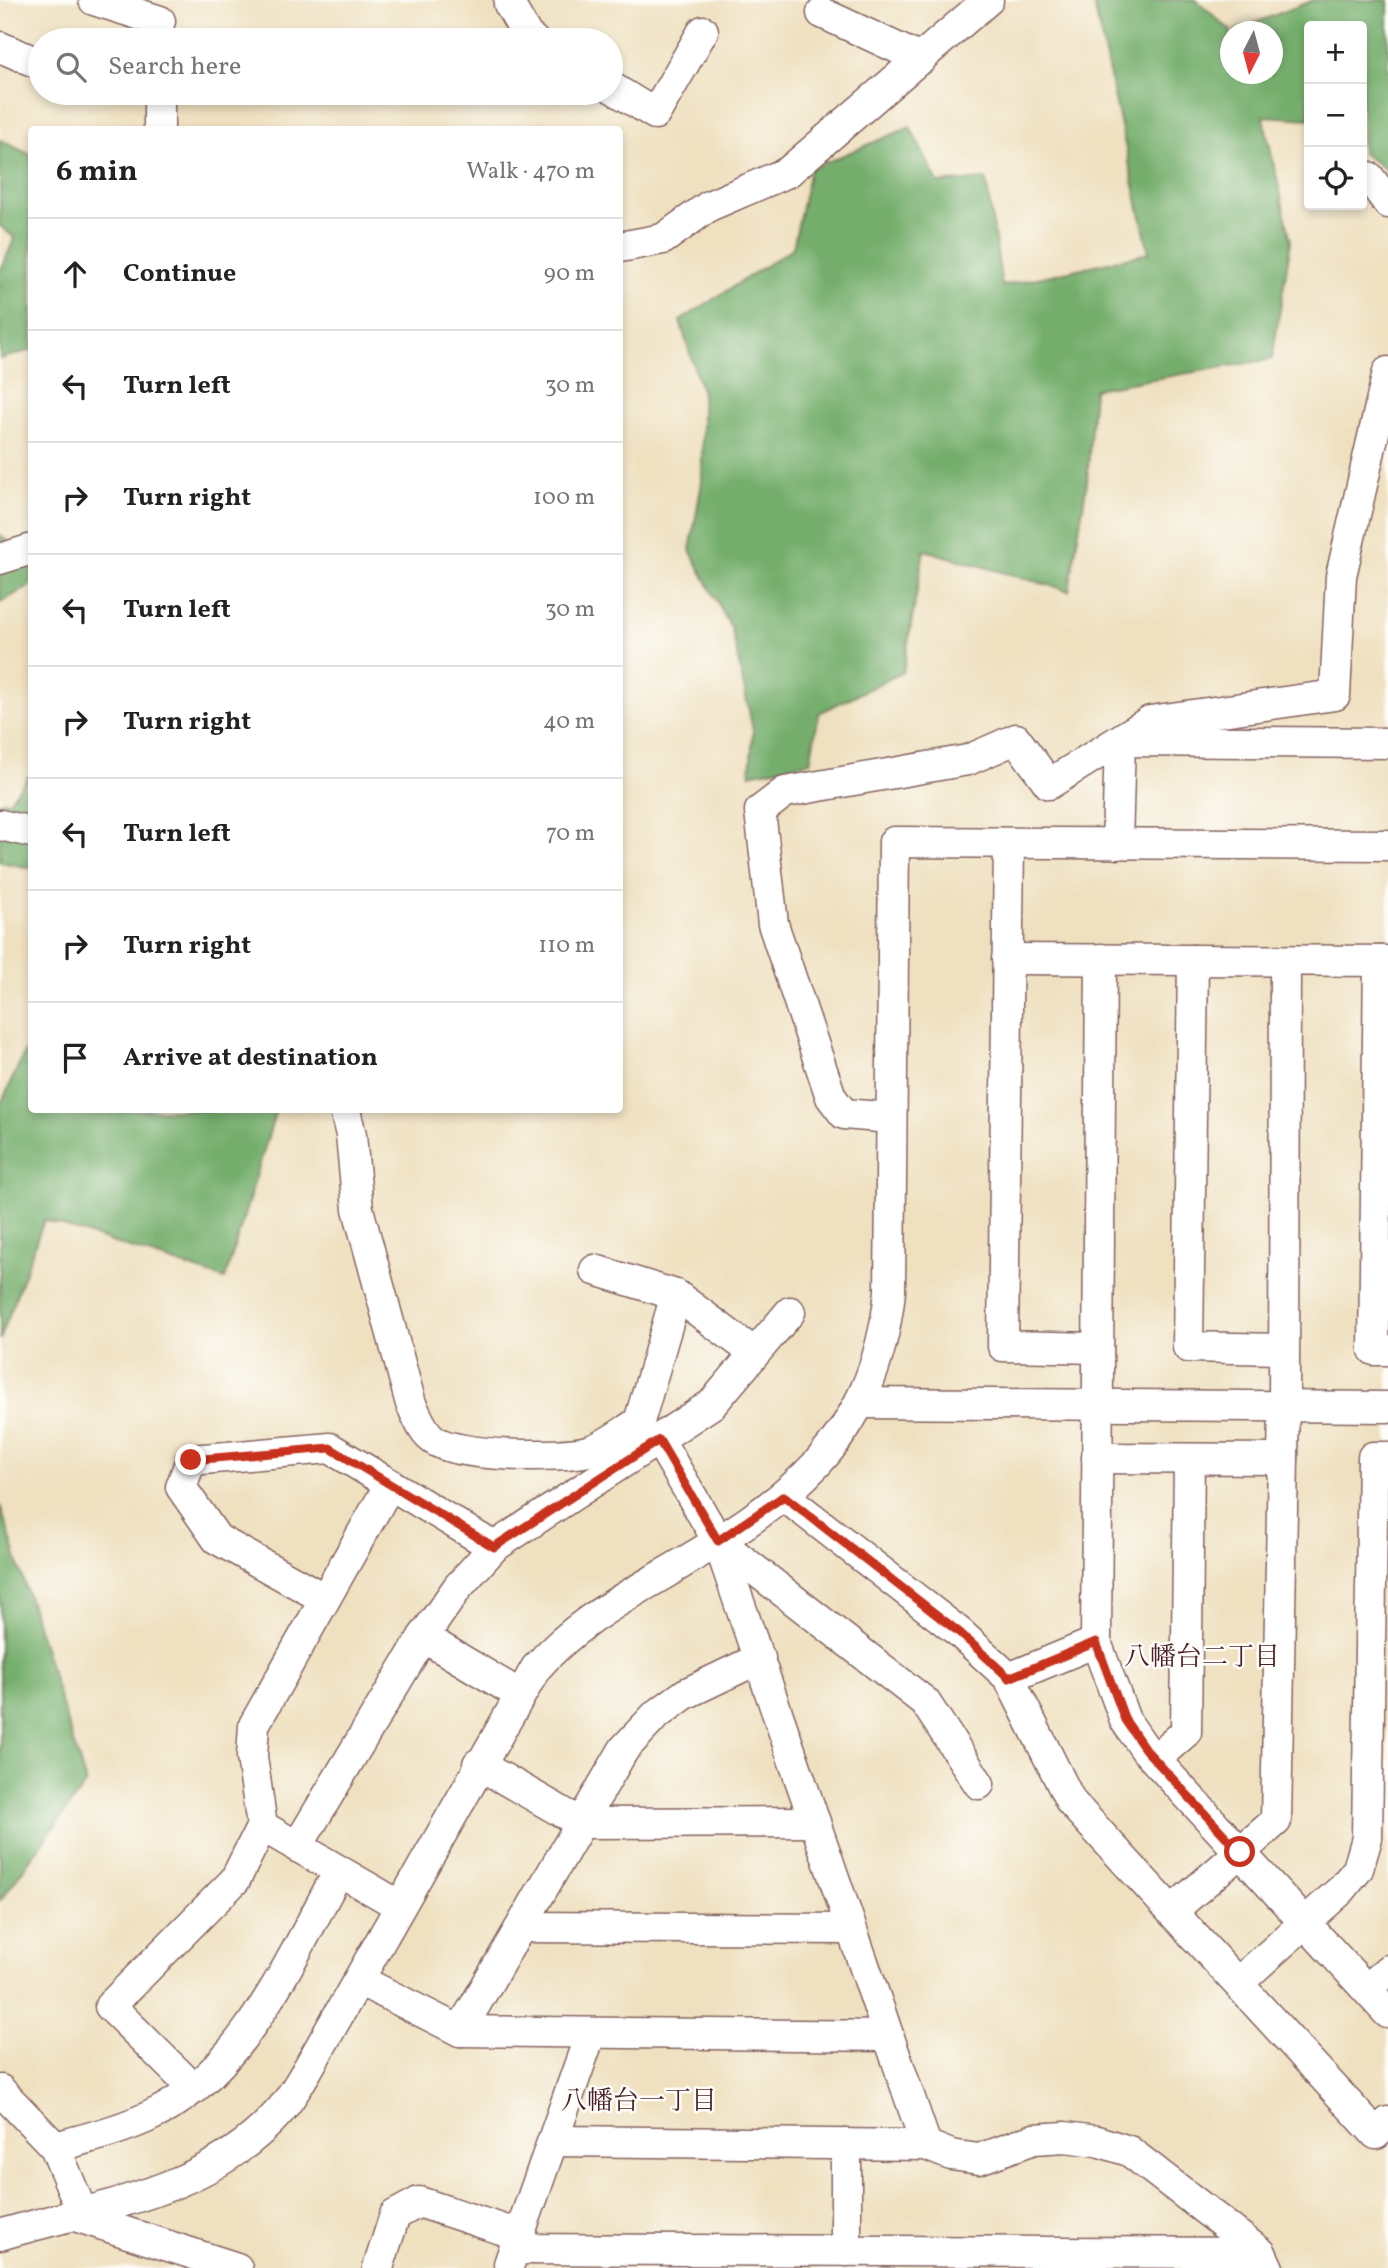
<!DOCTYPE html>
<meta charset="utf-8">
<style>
body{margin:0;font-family:Vollkorn,"Noto Serif JP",serif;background:#f2f2f2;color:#222}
.controls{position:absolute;right:21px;top:21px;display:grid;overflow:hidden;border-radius:7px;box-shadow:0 4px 10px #0003}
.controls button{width:63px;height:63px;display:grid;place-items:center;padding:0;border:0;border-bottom:2px solid #e0e0e0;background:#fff;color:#222;font:35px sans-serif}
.compass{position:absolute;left:1220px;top:21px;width:63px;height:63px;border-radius:50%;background:#fff;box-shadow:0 4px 10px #0003;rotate:186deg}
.stop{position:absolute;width:21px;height:21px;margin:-16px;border:5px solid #c8321e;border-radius:50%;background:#fff}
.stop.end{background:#c8321e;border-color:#fff;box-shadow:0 2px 7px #0008}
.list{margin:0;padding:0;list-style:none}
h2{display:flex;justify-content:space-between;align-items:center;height:91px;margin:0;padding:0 28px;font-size:30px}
h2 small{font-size:23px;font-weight:400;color:#767676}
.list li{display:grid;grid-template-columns:46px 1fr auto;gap:21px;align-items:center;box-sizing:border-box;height:112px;padding:0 28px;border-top:2px solid #e0e0e0}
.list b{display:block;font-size:26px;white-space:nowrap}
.list em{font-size:23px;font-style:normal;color:#767676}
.icon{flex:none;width:38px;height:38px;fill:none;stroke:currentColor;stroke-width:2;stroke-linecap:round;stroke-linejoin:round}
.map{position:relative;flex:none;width:1388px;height:2268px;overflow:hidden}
.search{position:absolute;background:#fff;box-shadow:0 4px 10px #0003;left:28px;top:28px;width:595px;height:77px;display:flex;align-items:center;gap:18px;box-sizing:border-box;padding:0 24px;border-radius:38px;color:#767676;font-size:26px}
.panel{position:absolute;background:#fff;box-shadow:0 4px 10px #0003;left:28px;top:126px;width:595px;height:987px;border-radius:7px}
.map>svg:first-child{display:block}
.forest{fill:#75ae6c;stroke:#60664c;stroke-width:2}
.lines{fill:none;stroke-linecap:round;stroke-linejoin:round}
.minor-casing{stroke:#84635f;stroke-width:33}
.minor{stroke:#fff;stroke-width:30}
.route{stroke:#c8321e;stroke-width:9}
.labels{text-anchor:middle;stroke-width:5;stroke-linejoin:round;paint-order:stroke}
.neighbourhood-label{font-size:26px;fill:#4a1f2b;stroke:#fdfcf7}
</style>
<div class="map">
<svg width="1388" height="2268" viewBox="0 0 1388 2268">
<rect width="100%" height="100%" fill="#fdfcf7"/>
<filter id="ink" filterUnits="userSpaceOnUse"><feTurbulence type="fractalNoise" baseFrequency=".0143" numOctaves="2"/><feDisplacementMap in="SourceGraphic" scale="14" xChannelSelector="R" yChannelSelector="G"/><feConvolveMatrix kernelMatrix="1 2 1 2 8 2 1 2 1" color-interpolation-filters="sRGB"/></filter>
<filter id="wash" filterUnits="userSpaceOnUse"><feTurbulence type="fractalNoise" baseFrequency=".00686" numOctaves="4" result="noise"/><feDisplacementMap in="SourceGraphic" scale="28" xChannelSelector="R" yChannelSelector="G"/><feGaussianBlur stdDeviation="1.57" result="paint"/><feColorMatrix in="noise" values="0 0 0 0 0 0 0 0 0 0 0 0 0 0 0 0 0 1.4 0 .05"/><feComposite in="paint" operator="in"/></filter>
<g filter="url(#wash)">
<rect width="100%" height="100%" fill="#efe0bf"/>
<g class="forest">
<polygon points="1093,0 1196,0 1231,31 1230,74 1272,74 1272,32 1234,31 1314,0 1388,0 1388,171 1362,153 1362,26 1309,26 1309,119 1263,116 1291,241 1272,359 1094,389 1087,482 1069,591 924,550 903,672 819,713 810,762 750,774 753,730 732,630 690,550 702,482 702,393 680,321 793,248 810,169 910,127 938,183 986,179 1002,286 1149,253"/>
<polygon points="0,140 31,155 32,350 0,359 0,271 15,238 0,226"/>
<polygon points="0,535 32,561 31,585 0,603"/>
<polygon points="31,773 31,868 0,862 0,802 9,801"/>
<polygon points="31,1038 32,1110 276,1110 225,1279 44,1220 0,1340 0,1106"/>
<polygon points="0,1505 86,1783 0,1901"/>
</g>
</g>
<g filter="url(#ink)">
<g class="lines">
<defs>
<g id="minor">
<polyline points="94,0 160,21"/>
<polyline points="510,0 509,4 528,37 533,40"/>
<polyline points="822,13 921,59"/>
<polyline points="0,47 40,64"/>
<polyline points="611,87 655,114 703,31"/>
<polyline points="159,130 159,93"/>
<polyline points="1369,177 1388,203"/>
<polyline points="620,247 663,239 709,206 788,172 988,0"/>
<polyline points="0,559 32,549"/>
<polyline points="1120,741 1388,743"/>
<polyline points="0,825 32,832"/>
<polyline points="1009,843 1003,1346 1098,1348"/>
<polyline points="1117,844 1120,741"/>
<polyline points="1007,959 1388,961"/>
<polyline points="1101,959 1096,1642 1125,1720 1145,1749 1388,2013"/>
<polyline points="1193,960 1188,1347 1283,1349"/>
<polyline points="1379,961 1374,1350 1388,1350"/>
<path d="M345,1110L351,1135L358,1209L411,1404C418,1417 422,1432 434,1440C456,1457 560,1458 588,1451C605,1447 624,1431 639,1422L676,1295"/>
<polyline points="891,1118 844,1114 831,1097 773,924 760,811 785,792 968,760 1016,739 1049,784 1150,721 1335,695 1341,576 1388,372"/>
<polyline points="595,1270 676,1295 753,1352"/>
<polyline points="860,1403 1388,1407"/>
<polyline points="659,1440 718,1541 926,2145"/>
<polyline points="1097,1458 1283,1459"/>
<polyline points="390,1484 254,1725 252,1757 262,1826 400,1906"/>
<polyline points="784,1496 960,1633 1009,1678 1071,1802 1376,2134 1388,2122"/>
<polyline points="718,1541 925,1702 979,1784"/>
<polyline points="325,1599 217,1539 181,1487 191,1460 330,1448 494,1547"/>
<polyline points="423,1637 520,1695"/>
<polyline points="1009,1678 1096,1642"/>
<polyline points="1155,1759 1186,1732 1189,1459"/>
<polyline points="478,1764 581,1823 815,1822"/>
<polyline points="297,1847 423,1637 458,1587 494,1547 712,1404 790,1312"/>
<polyline points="1172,1911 1276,1821 1284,1406 1285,961"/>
<polyline points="522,1927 851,1929"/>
<polyline points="359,1980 460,2031 887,2036"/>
<polyline points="1238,1983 1341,1890 1358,1869 1367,1838 1373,1457 1388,1457"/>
<polyline points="1367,1990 1388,1970"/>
<polyline points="460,2031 624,1749 655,1716 685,1694 760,1658"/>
<polyline points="194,2089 110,2006 235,1880 262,1826"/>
<polyline points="0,2090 55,2147 82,2212"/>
<polyline points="554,2141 926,2145 951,2155 979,2159 1034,2139 1065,2137 1097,2141 1129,2151 1261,2253 1268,2268"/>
<path d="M55,2147C85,2139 117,2131 146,2118C242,2077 291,1957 339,1871"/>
<polyline points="72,2215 237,2268"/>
<path d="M0,2235C97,2206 208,2193 279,2112C290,2100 298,2085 306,2072L536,1668C574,1625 615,1603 664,1574C788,1501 873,1446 890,1292L894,842L1388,845"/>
<polyline points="515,2249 1261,2253"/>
<polyline points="846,2251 846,2144"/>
<polyline points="509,2264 590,2035"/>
<polyline points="378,2268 395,2215 419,2202 519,2235"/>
</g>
</defs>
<use href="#minor" class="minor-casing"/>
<use href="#minor" class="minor"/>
</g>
</g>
<g class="lines" filter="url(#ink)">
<polyline class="route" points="191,1460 330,1448 494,1547 659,1440 718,1541 784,1496 960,1633 1009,1678 1096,1642 1125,1720 1145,1749 1240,1852"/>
</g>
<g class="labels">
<g class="neighbourhood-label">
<text x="1202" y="1665">八幡台二丁目</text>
<text x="639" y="2109">八幡台一丁目</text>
</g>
</g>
</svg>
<div class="controls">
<button>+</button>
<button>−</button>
<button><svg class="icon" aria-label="locate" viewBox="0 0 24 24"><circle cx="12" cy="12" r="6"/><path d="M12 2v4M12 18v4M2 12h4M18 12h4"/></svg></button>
</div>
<svg class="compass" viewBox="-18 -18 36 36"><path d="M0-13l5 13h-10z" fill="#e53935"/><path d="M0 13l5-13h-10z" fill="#767676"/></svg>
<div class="stop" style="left:1240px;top:1852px"></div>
<div class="stop end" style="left:191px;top:1460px"></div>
<div class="search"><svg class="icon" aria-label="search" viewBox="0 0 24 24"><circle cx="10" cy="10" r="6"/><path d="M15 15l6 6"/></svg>Search here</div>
<section class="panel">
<h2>6 min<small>Walk · 470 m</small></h2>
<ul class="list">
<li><svg class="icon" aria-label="ahead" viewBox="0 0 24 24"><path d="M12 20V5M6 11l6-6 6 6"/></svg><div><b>Continue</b></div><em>90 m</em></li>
<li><svg class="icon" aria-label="left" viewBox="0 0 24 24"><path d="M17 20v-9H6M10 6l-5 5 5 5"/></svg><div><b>Turn left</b></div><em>30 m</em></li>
<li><svg class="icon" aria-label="right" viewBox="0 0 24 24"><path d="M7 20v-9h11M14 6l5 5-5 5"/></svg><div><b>Turn right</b></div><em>100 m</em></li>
<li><svg class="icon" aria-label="left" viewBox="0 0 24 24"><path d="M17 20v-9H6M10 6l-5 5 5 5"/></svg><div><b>Turn left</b></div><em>30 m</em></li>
<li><svg class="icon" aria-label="right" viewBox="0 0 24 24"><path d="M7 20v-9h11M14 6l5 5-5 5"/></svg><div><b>Turn right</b></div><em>40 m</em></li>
<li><svg class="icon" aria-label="left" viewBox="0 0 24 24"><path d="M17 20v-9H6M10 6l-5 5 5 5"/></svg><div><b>Turn left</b></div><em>70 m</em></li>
<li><svg class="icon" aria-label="right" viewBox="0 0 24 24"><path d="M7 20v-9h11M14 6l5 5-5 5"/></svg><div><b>Turn right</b></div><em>110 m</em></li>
<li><svg class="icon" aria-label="arrive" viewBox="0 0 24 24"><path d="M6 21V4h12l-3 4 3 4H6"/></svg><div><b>Arrive at destination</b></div></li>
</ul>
</section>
</div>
